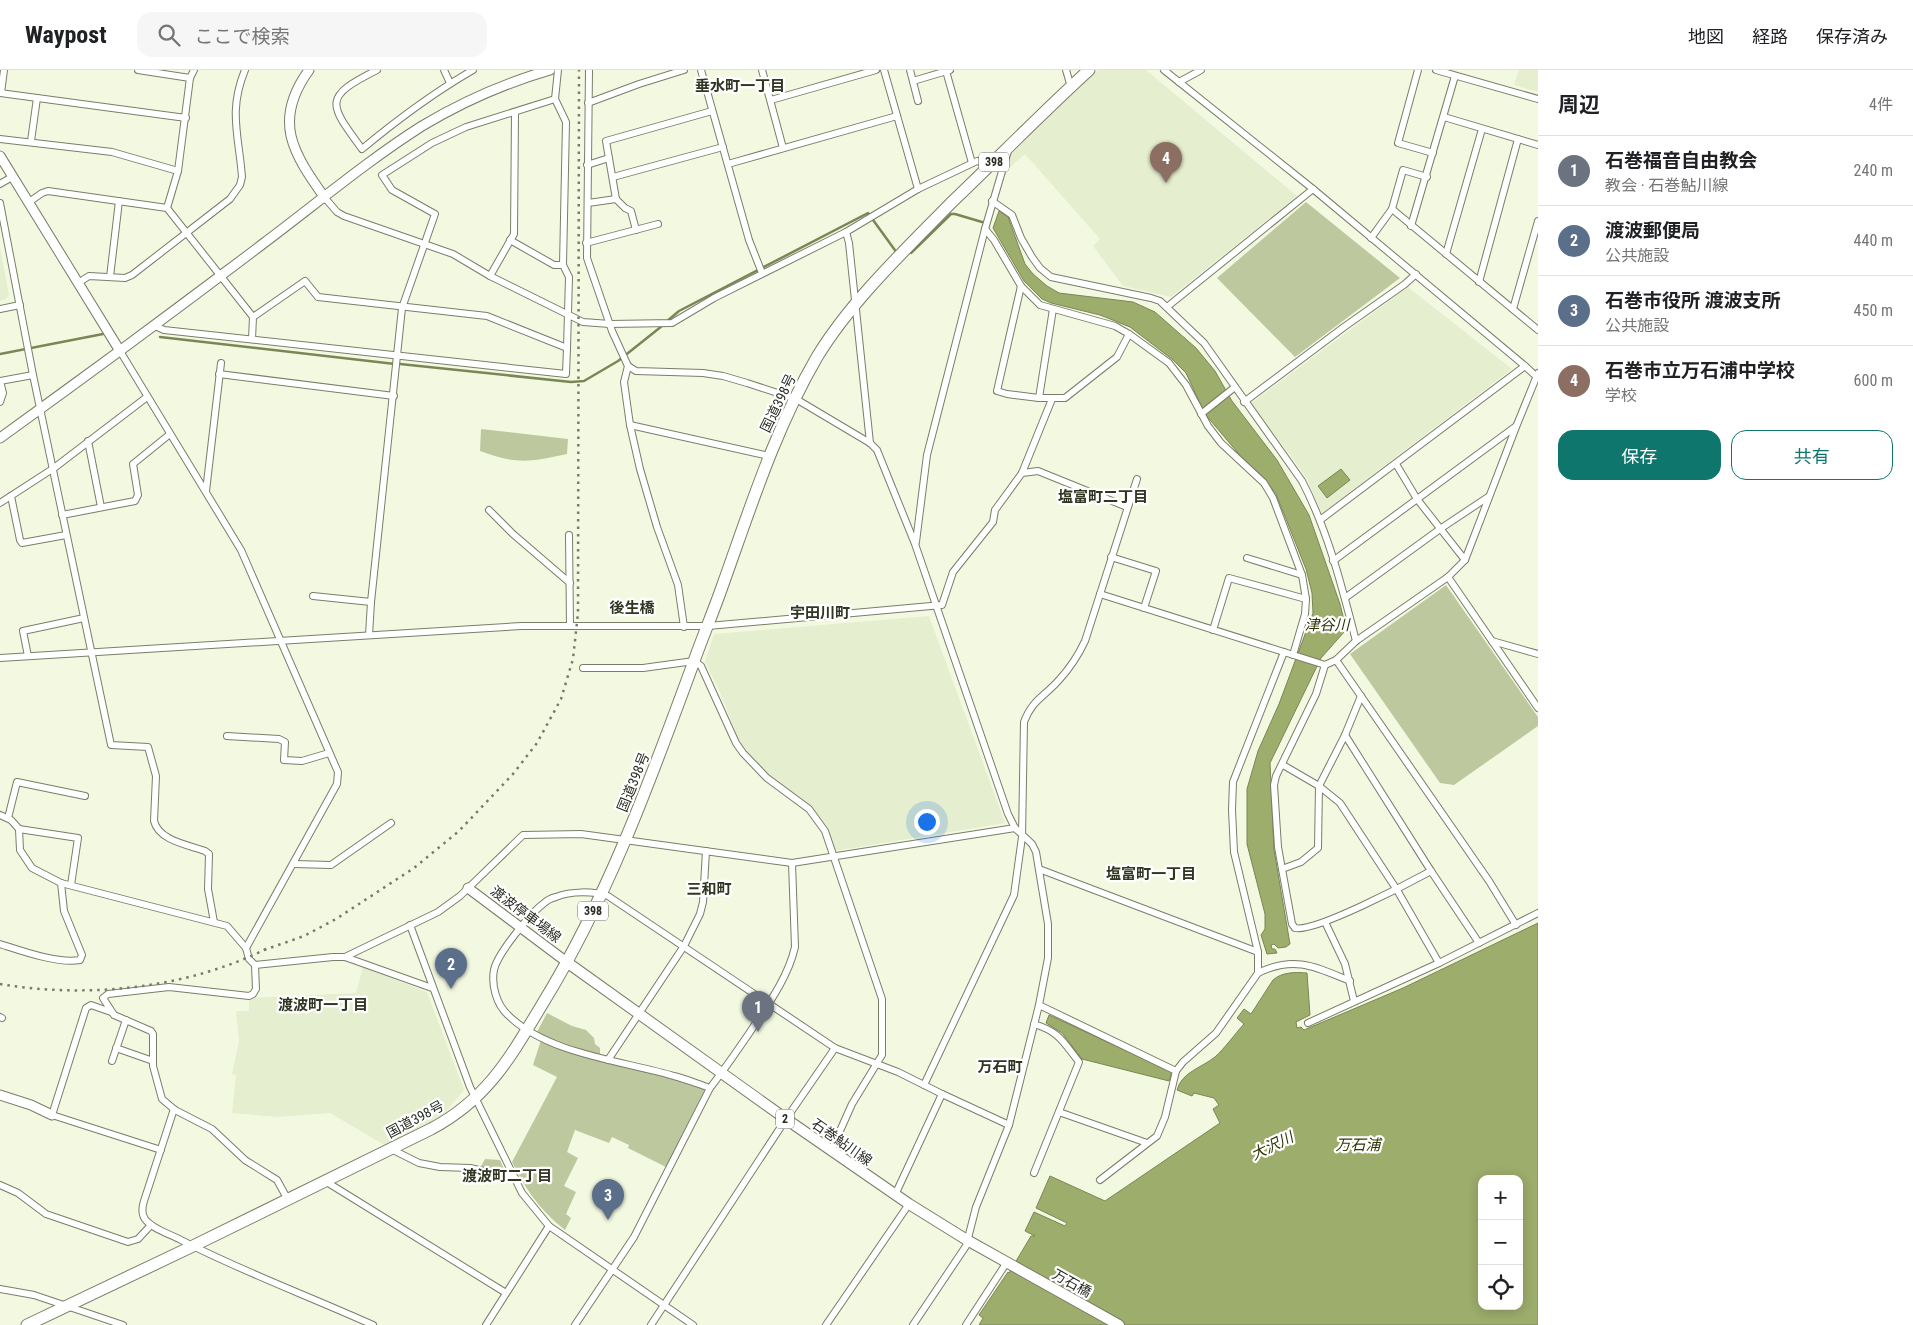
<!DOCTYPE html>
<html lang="ja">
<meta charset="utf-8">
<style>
body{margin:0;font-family:"Roboto Condensed","Noto Sans JP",sans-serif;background:#f6f6f6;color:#202124}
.controls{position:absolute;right:15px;bottom:15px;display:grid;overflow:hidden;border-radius:10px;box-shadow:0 2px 12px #0003}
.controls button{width:45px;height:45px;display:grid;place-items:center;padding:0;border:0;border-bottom:1px solid #e0e0e0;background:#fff;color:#202124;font:25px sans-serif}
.you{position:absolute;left:926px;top:751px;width:18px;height:18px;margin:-12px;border:4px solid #fff;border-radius:50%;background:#1a73e8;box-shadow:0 0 0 8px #1a73e833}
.badge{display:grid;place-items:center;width:32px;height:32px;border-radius:50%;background:#0f766e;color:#fff;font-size:16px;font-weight:700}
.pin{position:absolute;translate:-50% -41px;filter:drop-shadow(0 1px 2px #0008)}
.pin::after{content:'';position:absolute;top:26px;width:18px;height:15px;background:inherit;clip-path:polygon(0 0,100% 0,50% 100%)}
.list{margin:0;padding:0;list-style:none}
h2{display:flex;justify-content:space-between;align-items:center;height:65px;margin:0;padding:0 20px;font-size:21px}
h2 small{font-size:16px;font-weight:400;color:#757577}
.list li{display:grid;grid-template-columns:32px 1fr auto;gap:15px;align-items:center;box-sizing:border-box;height:70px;padding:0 20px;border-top:1px solid #e0e0e0}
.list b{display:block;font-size:19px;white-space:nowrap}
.list p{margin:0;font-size:16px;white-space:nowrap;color:#757577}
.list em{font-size:16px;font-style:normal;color:#757577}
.actions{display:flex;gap:10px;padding:15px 20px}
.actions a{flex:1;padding:11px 0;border:1px solid #0f766e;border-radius:15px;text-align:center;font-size:18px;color:#0f766e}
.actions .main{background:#0f766e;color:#fff}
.icon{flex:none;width:28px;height:28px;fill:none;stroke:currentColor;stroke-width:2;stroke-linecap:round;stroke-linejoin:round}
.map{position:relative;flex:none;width:1538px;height:1255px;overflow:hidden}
header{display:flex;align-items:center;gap:30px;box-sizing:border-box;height:70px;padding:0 25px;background:#fff;border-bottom:1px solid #e0e0e0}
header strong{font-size:24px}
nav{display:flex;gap:28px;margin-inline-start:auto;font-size:18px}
.search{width:350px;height:45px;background:#f6f6f6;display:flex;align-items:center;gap:12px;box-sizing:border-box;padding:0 18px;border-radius:15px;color:#757577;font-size:19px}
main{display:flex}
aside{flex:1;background:#fff}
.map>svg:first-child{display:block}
.built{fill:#e5eecf}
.green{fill:#bdc89e}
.water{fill:#9dad6c;stroke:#7a8656;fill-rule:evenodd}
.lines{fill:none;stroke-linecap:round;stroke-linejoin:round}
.stream{stroke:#7a8656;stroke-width:2.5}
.street-casing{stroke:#797e69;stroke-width:8}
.secondary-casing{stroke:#797e69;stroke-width:11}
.primary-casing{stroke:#797e69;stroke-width:12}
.highway-casing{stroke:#797e69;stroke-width:13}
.street{stroke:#fff;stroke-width:6}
.secondary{stroke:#fff;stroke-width:9}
.primary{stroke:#fff;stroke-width:10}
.highway{stroke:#fff;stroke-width:11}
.rail{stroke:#777b6d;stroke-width:2.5;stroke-dasharray:2.5 5;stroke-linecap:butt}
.labels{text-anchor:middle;stroke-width:4.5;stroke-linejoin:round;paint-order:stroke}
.shield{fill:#fff;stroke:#696b65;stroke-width:1}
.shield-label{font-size:12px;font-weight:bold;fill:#292c23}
.street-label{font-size:14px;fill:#292c23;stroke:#fff}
.neighbourhood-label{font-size:15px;font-weight:bold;fill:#313623;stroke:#fff}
.water-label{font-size:15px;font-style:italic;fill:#2f3704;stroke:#fff}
</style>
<header>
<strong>Waypost</strong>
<div class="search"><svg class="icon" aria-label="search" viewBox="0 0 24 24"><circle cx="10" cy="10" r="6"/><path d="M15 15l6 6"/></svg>ここで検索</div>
<nav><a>地図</a><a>経路</a><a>保存済み</a></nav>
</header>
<main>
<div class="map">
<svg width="1538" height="1255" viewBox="0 0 1538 1255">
<rect width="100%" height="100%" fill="#f3f9e1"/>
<g class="built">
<polygon points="1098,0 1146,0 1297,126 1171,227 1123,216 1093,176 1100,169 1025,84 1007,100 1013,80"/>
<polygon points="1519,0 1538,0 1538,22 1514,15"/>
<polygon points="0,177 9,225 6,229 0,231"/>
<polygon points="1408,217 1512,299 1322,443 1306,407 1251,333"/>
<polygon points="929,546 1005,753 835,781 828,757 814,740 774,710 740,674 720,622 705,592 714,564"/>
<polygon points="363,897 427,922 464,1020 443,1045 386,1076 330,1043 278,1047 232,1043 236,1005 232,1004 239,971 236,941 249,941 249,928 356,923"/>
</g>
<g class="green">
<polygon points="1306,132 1400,208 1295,287 1217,208"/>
<path d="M481,359L568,369L567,384C528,392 518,395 480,381Z"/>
<polygon points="1446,515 1538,647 1538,656 1454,715 1440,713 1350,584"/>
<polygon points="547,943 572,956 586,960 594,968 595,974 600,978 600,986 545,966 537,962"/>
<path d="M541,970L669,1007L705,1019L666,1097L628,1078L629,1075L612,1067L609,1073L575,1060L567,1082L578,1088L564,1116L576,1122L566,1144L571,1148L565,1160C539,1139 527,1121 512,1092L557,1007L533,995Z"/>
<polygon points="485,1089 500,1090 506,1104 480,1098"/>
</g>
<g class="water">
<polygon points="999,141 1008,147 1025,194 1033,204 1047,216 1059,223 1133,232 1155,242 1196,278 1215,301 1232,331 1277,390 1309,445 1340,534 1346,558 1345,561 1321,588 1270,693 1274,780 1290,874 1286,877 1278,878 1274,874 1271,875 1272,879 1275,879 1277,883 1267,884 1261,865 1265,859 1265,844 1247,774 1247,719 1258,681 1279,634 1313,543 1312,523 1306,499 1276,424 1262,406 1243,389 1205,344 1186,303 1173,290 1130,257 1100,245 1051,233 1042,229 1024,211 993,158"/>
<polygon points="1341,399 1350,410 1327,428 1318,416"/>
<path d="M1538,853V1255H979L983,1248L979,1245L1008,1202L1009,1203L1031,1166H1035L1025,1161L1034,1142L1065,1156L1067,1153L1036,1138L1050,1106L1105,1131L1220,1053L1213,1039L1219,1035L1214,1028L1194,1023L1192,1026L1177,1020C1182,1002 1201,998 1215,987C1225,978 1234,965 1244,954L1237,948L1244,939L1251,944L1273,910C1282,902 1295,902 1307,903L1310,945L1296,952L1297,958L1301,957L1304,960L1403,918ZM1482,1109H1519V1236H1482Z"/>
<polygon points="1049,945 1172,1002 1169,1011 1082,989 1062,963 1046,953"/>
</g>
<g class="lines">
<g class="stream">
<polyline points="911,183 951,144 955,144 982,152"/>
<polyline points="666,252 679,241 868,143 897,183"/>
<polyline points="160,267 395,294"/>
<polyline points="0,284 103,264"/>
<polyline points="400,294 571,312 584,311 618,291 662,256"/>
</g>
<defs>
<g id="street">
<polyline points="138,0 190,8"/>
<path d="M377,0C323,27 328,33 362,79C397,50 433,23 473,0"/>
<polyline points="444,0 450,13"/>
<polyline points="558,0 555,29 566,52 563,195 569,207 567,278"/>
<polyline points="589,0 587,188 612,261 628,296 636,301 703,303 723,306 747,313 796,329 870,373 877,380 915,474 1008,744 1015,758 1032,774 1036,782 1048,854 1048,888 1039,935 1009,1055 976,1137 966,1176 913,1255"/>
<polyline points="701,0 749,170 762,203"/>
<polyline points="762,0 783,78"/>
<polyline points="884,0 918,119"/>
<polyline points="910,0 918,31"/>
<polyline points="1066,0 1071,17"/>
<polyline points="1164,0 1313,119 1525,296 1538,308"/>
<polyline points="1418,0 1398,73 1433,83"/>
<polyline points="1436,0 1538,29"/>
<polyline points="946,1 972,93"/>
<polyline points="913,11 950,0"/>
<polyline points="1179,12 1201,0"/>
<polyline points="0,23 186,48"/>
<polyline points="1,23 4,0"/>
<polyline points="771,30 876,0"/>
<polyline points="588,33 639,14 684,0"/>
<polyline points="1444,47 1538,75"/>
<polyline points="0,69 112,82 178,101"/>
<polyline points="31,71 37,28"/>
<polyline points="728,94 897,46"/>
<polyline points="587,95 609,88"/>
<polyline points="613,107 723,77"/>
<polyline points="0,114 12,107"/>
<polyline points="325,128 337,142 344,146 453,184 490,206 583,252 610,254 672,253 714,228 846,162 918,119 977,91 991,94"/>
<path d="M992,131L1012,145L1021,168L1032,187L1040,198L1051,207L1151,228L1160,231L1204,273L1302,411C1328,461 1342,517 1356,571"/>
<polyline points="29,132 42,123 48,121 167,138 253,247 252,269"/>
<path d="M0,133L33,305L111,675L148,677L156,706L154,751C159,771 189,775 205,781L209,784L208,819L214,852"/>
<polyline points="588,133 616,129"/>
<polyline points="167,138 178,101 190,8 194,0"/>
<polyline points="1392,139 1538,260"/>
<polyline points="1411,156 1455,6"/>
<polyline points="985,159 994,170 1021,216 1040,235 1115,256 1129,264 1169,293 1186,315 1208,356 1221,373 1264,413 1273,428 1302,505 1306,529 1305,544 1293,585"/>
<polyline points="636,160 631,141 625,138 616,129 606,71 712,41"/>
<polyline points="846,162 849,173 870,373"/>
<polyline points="1371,168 1392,139 1403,100 1427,107"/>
<polyline points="510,170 554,195 563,195"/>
<polyline points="586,173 658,154"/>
<polyline points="1446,184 1482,59"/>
<polyline points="490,206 514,164 515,42"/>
<polyline points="110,207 119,131"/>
<polyline points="1479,212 1518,69"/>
<path d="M78,213L89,206L125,208L132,205L230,129L240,115L242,107C239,66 228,41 245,0"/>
<polyline points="1021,216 997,321 1007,324 1039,328 1065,328 1117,287 1129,264"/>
<polyline points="1167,237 1313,119"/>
<polyline points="0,239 20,235"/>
<polyline points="1513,239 1538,151"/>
<polyline points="153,255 164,260 566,304 567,278 487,246 318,227 305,211 253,247"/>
<polyline points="120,281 241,480 338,702 337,714 246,878 249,889 255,895 333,887 345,887 432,918"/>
<polyline points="628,296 624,312 630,355 640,399 657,457 678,515 684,557"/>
<polyline points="219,304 394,326"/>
<polyline points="0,311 33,305"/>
<polyline points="1039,328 1053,239"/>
<polyline points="0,332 3,323 0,311"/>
<polyline points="1244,332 1344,257 1405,214 1416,204"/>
<polyline points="1201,344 1235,317"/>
<polyline points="630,355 769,386"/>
<polyline points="88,371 101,437"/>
<polyline points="1396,394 1417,429 1465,490"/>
<polyline points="1022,403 1038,401 1127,437"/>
<polyline points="206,421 221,293"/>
<polyline points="11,426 20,470 22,473 66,465"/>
<polyline points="0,433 54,398 147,327"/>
<polyline points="489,440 513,464 570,513"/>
<polyline points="62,445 135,431 138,425 133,394 170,364"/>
<polyline points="1320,450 1525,296"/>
<polyline points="569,465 570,556"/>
<polyline points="916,472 927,385 985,159 1008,81"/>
<polyline points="1111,487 1156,501 1144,538"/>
<polyline points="1247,488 1302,505"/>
<polyline points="1333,491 1515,357"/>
<polyline points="1448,507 1538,638"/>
<polyline points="1100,524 1325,595 1336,590 1356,571 1448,507 1465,490 1516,357 1538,303"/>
<polyline points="313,526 371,532"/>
<polyline points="1345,528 1440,459 1488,427"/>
<polyline points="1213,560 1229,508 1306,529"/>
<polyline points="369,565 371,532 402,238 435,144 392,120 382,105 432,73 466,57 555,29"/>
<polyline points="1492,571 1538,584"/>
<polyline points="28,586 23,561 84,548"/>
<polyline points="0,588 521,556 708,556 942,535 953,502 993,452 995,440 1022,403 1052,329"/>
<polyline points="1336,590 1489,811 1516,855"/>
<path d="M1325,595L1316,624L1276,706L1274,715L1278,777L1292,854L1295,858C1314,863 1409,813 1431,801"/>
<polyline points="583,598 643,598 694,591 701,596 736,673 743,683 767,708 809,739 825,761 882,929 882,985 852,1034 831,1081"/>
<polyline points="1345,665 1431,801 1479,873"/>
<polyline points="227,666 279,669 285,672 284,690 302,691 329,683"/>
<polyline points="1283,695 1319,716 1340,733 1397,820 1439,893"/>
<polyline points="0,745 11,750 19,759 20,780 32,798 61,813 227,856 246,878"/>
<polyline points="8,748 17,712 85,726"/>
<polyline points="19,759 78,768 71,815"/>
<polyline points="294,794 331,795 391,753"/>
<polyline points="1039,799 1258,882"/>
<polyline points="1282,799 1301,792 1318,778 1319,716 1345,665 1361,626"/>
<polyline points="1325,852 1345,894 1354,931"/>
<polyline points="410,855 470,1017 522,1123 549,1156 693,1255"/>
<path d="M0,874C22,881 58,894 80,890L82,885L64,841L61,813"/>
<polyline points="345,887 438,842 460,826 523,765 581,764 792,793 1015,758"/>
<polyline points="255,895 256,919 253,924 249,926 169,917 108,924 103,928 114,945 151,961 153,964 153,996 162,1029 175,1040 212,1059 245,1090 277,1110 288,1130"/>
<path d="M1258,903C1294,885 1316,897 1350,911"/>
<polyline points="1039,935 1176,1001"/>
<polyline points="111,942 91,935 86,938 52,1045 161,1080"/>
<polyline points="0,947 2,948"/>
<polyline points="1308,953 1439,893 1538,843"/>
<polyline points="116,978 153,991"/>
<polyline points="608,990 684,876 700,844 703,832 706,781"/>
<polyline points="112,991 126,950"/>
<path d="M924,1015L1014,825L1022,767L1024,652C1032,630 1044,627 1059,610C1070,598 1078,586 1085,571L1137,409"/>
<path d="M710,1018C698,1014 686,1009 674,1006C624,991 547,984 508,945C497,935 491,916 494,900C497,884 530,844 543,834C546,831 552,828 556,827C571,821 593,821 608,826L835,978L898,1002L942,1024L1009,1055"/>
<path d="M174,1039L144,1131C142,1137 141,1143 145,1149C152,1159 170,1164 181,1170C243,1202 309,1226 373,1255"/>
<polyline points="1059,1042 1147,1073"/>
<polyline points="391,1079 419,1093 440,1097 470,1098 515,1108"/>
<path d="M1034,1103L1079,992C1063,972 1060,962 1034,954"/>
<polyline points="1100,1110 1157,1066 1165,1047 1176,1001 1183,992 1216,963 1258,903 1258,882 1234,782 1232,740 1233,712 1284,582"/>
<polyline points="325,1111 506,1223"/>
<polyline points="0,1115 18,1123 46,1144 128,1172 138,1169 151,1155"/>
<polyline points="895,1125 942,1024"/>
<polyline points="0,1219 34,1225 123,1255"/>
<polyline points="486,1255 549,1156"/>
<path d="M575,1255L634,1167L710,1018C724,1000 737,981 750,962C767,936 788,908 795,877L792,793"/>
<polyline points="651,1255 786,1049 835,978"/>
<polyline points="826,1255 909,1134"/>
<polyline points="966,1255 1007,1192"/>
</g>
<g id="secondary">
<path d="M309,0C272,51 293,83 325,128"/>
<polyline points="0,86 120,281"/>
<path d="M0,368C89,304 177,239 264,173C316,134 367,91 422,56C462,32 505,13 550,0"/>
<polyline points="468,818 568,893"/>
<polyline points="0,1025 31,1035 52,1045"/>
</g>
<polyline id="primary" points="568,893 786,1049 909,1134 967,1170 1119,1255"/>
<path id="highway" d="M27,1255L193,1176L431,1059C488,1029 511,986 543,933C608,827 650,711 693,594C702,568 713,543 722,517C750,439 775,359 817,287C851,231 905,180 951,133C997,89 1042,43 1089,0"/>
</defs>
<use href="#street" class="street-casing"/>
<use href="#secondary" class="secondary-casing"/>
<use href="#primary" class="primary-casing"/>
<use href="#highway" class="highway-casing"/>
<use href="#street" class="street"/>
<use href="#secondary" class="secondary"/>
<use href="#primary" class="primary"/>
<use href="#highway" class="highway"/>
<g class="rail">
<polyline points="264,880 304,866 336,849 414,798 459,761 513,704 537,673 561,629 573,589 578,543 579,0"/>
<path d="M0,914C89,929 190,918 270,877"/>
</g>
</g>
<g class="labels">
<g class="shield">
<rect x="979" y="82.5" width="30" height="19" rx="4"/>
<rect x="578" y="831.5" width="30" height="19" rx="4"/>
<rect x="776" y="1039.5" width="18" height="19" rx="4"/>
</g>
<g class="shield-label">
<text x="994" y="96">398</text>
<text x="593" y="845">398</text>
<text x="785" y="1053">2</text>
</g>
<g class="street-label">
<text transform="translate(778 333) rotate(-64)" y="5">国道398号</text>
<text transform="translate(633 712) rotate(-68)" y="5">国道398号</text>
<text transform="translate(526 844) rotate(37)" y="5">渡波停車場線</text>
<text transform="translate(415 1049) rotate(-28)" y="5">国道398号</text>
<text transform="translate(842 1072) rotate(35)" y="5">石巻鮎川線</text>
<text transform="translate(1072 1213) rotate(29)" y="5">万石橋</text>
</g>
<g class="neighbourhood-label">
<text x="740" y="21">垂水町一丁目</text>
<text x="1103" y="432">塩富町二丁目</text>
<text x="632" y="543">後生橋</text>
<text x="820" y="548">宇田川町</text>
<text x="1151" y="809">塩富町一丁目</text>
<text x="709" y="824">三和町</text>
<text x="323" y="940">渡波町一丁目</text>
<text x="1000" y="1002">万石町</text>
<text x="507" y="1111">渡波町二丁目</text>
</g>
<g class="water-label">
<text x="1327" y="560">津谷川</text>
<text x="1358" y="1080">万石浦</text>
<text transform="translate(1272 1076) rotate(-26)" y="5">大沢川</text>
</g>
</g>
</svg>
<div class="controls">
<button>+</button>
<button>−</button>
<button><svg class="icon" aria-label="locate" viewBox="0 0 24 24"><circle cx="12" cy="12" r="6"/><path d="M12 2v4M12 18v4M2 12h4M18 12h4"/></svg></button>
</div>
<div class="you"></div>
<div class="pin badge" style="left:758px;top:962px;background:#6b7280">1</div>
<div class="pin badge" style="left:451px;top:919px;background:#5c6f8a">2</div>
<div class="pin badge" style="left:608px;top:1150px;background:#5c6f8a">3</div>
<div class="pin badge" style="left:1166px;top:113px;background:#8d6e63">4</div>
</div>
<aside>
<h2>周辺<small>4件</small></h2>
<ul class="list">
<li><span class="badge" style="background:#6b7280">1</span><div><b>石巻福音自由教会</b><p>教会 · 石巻鮎川線</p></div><em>240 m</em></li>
<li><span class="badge" style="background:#5c6f8a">2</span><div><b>渡波郵便局</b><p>公共施設</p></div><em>440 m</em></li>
<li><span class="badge" style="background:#5c6f8a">3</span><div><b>石巻市役所 渡波支所</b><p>公共施設</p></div><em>450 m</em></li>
<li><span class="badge" style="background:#8d6e63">4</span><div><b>石巻市立万石浦中学校</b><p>学校</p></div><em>600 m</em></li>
</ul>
<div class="actions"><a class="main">保存</a><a>共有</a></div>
</aside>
</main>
